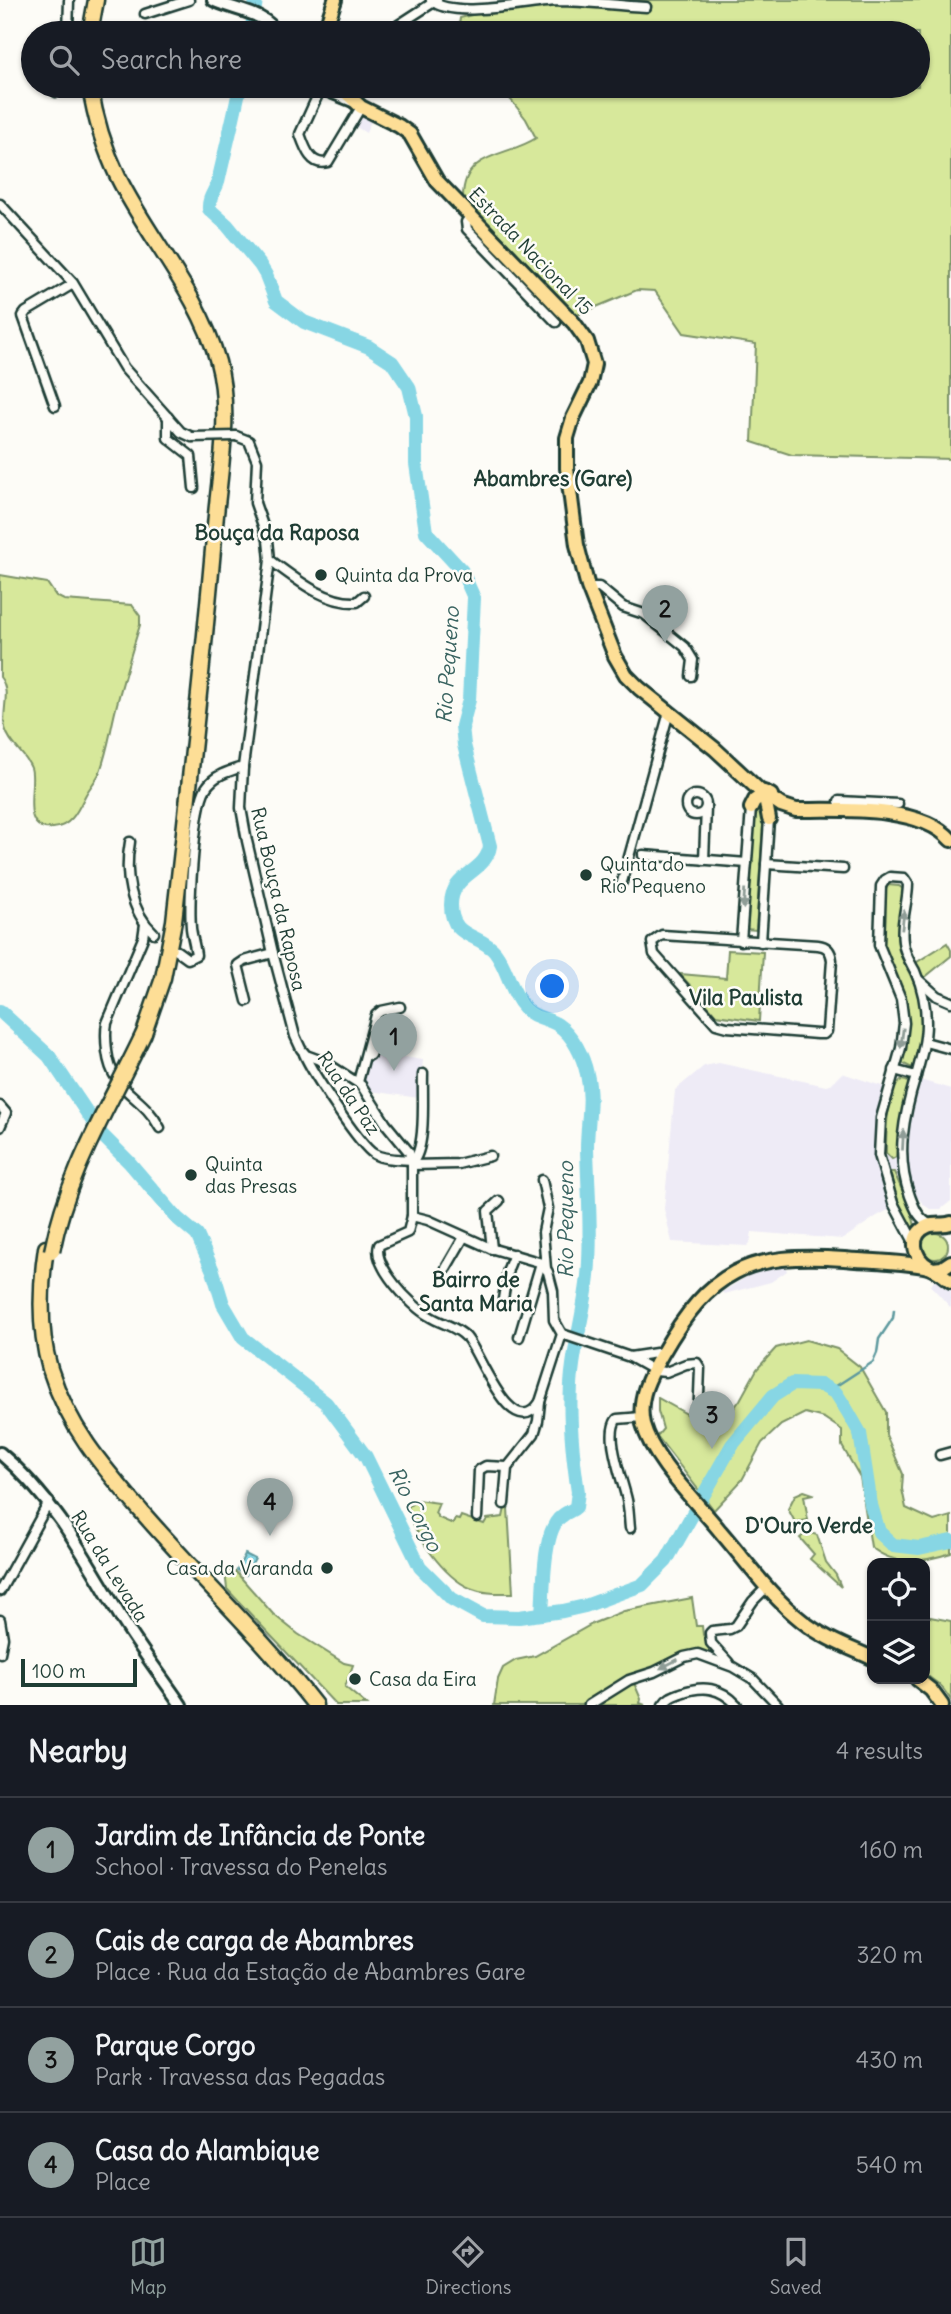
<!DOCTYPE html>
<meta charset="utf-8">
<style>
body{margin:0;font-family:Delius,sans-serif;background:#20242c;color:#f1f3f6}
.controls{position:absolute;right:21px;bottom:21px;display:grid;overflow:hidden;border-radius:14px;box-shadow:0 2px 5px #0004}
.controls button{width:63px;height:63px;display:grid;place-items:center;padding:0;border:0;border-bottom:2px solid #363941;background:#171b24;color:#f1f3f6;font:35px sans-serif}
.scale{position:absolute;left:21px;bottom:18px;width:116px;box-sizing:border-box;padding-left:7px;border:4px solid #1f3d34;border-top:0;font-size:19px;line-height:24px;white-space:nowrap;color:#1f3d34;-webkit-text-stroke:5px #fdfcf7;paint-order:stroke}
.you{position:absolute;left:553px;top:987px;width:24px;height:24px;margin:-18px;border:5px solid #fff;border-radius:50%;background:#1a73e8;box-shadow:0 0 0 10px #1a73e833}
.badge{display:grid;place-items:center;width:46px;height:46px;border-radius:50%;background:#92a19f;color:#111;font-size:23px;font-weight:700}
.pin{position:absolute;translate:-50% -58px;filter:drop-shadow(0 2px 4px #0008)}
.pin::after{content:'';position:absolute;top:37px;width:24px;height:21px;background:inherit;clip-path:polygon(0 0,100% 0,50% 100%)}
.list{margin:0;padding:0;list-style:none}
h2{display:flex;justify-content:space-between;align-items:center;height:91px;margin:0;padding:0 28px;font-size:30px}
h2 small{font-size:23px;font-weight:400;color:#9ea1a6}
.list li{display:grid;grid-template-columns:46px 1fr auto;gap:21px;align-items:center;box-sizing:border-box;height:105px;padding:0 28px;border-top:2px solid #363941}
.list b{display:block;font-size:26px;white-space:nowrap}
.list p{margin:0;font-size:23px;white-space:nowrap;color:#9ea1a6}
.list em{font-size:23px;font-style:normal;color:#9ea1a6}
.icon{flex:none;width:38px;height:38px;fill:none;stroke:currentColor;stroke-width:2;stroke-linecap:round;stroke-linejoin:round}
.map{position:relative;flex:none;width:951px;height:1705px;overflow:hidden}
.search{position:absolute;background:#171b24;box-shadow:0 2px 5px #0004;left:21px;right:21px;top:21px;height:77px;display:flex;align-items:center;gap:18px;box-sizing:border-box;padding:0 24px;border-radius:38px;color:#9ea1a6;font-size:26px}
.sheet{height:511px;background:#171b24}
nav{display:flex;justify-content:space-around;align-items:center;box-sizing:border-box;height:98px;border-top:2px solid #363941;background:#171b24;font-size:19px;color:#9ea1a6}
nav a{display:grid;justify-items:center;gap:4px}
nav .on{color:#92a19f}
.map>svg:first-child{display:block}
.built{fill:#eeebf6}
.green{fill:#d7e89b;stroke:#7b9268;stroke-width:2}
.water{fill:#87d6e4;stroke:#5d999e;stroke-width:2}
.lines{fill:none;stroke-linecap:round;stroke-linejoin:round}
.stream{stroke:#5d999e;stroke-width:2.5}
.river{stroke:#87d6e4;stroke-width:14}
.street-casing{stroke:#1f3d34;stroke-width:13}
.secondary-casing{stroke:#1f3d34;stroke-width:16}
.primary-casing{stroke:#1f3d34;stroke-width:18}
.highway-casing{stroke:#1f3d34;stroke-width:19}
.street{stroke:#fdfcf7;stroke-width:8}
.secondary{stroke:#fdfcf7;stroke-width:10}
.primary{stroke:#fdde96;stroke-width:12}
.highway{stroke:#fdde96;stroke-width:14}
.street-bridge-casing{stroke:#1f3d34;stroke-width:13;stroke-linecap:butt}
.highway-bridge-casing{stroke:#1f3d34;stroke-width:19;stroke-linecap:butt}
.street-bridge{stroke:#fdfcf7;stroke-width:8}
.highway-bridge{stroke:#fdde96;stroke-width:14}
.oneway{fill:#8e9c96}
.poi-dot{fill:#1f3d34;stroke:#fdfcf7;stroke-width:2.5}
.labels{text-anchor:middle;stroke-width:5;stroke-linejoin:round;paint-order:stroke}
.street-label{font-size:19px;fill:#1f3d34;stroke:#fdfcf7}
.poi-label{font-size:19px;fill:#1f3d34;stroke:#fdfcf7;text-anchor:start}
.neighbourhood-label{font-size:21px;font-weight:bold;fill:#1f3d34;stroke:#fdfcf7}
.water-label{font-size:21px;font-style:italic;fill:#396360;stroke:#fdfcf7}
</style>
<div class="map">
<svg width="951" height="1705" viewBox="0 0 951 1705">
<rect width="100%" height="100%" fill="#fdfcf7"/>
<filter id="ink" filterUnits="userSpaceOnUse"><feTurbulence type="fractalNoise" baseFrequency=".0143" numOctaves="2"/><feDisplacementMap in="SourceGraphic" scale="14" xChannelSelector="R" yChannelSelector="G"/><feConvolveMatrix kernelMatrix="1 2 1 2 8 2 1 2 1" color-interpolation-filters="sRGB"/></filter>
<g filter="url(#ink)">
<g class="built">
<polygon points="360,113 372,119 366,133 353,125"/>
<polygon points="372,1052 423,1060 419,1098 370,1091 364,1083"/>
<polygon points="719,1063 826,1086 830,1085 842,1073 915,1097 920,1080 951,1089 951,1201 941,1209 930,1209 924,1205 916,1195 877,1216 843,1239 752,1232 750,1243 747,1246 672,1242 664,1209 675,1090 704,1066"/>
<polygon points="778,1268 786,1268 787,1271 771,1282 724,1294 722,1292 753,1273"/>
<polygon points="936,1277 951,1287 951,1308 931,1286"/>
</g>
<g class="green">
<path d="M532,0H951V459L792,455L752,442L756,344L684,333L655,291L637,290L577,315L463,197C463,151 508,157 536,138L526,119L500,86H918V33H458L460,18Z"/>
<path d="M0,575L47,583L56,596L64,600L132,605L140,616V625C131,654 122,683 115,712C110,733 107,754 99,774C95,782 89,788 85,796C78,810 71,827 53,828C18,832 37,784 31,768C25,753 9,744 5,728C1,711 12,692 0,677Z"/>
<polygon points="754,811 764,811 756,930 746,929"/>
<path d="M888,885L899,886L903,889C902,907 896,924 898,943C900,958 909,970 914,983C923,1007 927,1046 912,1068L900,1062C905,1040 911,1022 905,999C901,983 890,970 885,954C879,936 879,902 888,885Z"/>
<polygon points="947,943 951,950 951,956 924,978 914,964"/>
<polygon points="728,950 763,952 759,1021 716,1015 680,974 726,978"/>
<path d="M901,1080L907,1081L909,1086L900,1121L896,1157L892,1159L886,1153C886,1134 886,1093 901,1080Z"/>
<polygon points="890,1172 894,1172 911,1210 915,1226 910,1230 896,1195"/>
<circle cx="935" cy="1246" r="13"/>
<path d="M806,1340L837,1349L860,1367L886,1412V1435L903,1474L902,1489L906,1508L934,1521L951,1516V1553C923,1562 895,1567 871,1547L860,1477L842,1446V1430L824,1418L805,1413L781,1425L762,1443L742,1480L714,1510L657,1436L663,1429L658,1411V1398L717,1431L740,1400L757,1369L776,1348Z"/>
<polygon points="804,1491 813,1494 804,1496 808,1520 795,1522 788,1509 795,1495"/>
<path d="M417,1500L439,1503L435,1513L439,1518L453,1524L455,1519L459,1520L461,1516L484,1524L487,1519L503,1517L505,1508H508L513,1593C499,1593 484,1594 470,1588C444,1577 413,1534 408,1507Z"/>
<polygon points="807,1532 817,1535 826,1562 836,1575 841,1587 810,1559 814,1554 800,1538"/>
<polygon points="225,1571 236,1572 273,1614 298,1634 344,1663 353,1665 345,1687 367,1705 336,1705 227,1589"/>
<polygon points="692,1598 696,1626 702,1626 703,1635 716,1653 698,1652 631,1676 641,1699 640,1703 645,1705 494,1705 498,1679 503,1668 516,1660 535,1656 594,1623 624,1611"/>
<polygon points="925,1616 951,1621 951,1700 941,1686 925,1674"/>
</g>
<polygon class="water" points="245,1554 255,1559 246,1575 237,1570"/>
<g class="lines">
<polyline class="stream" points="830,1390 873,1362 877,1353 879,1339 893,1318 894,1310"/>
<g class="river">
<polyline points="251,33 256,0"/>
<path d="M240,86C234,117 226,147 219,178C217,190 208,196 209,209L227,225L260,265L266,275L276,301L304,322L369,347L392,362L409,387L416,416V464L426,532L462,571L474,598L469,700L462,726L464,745L490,846C486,873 451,873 451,905C451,939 479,933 495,952C508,969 510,992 525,1008C532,1017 548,1018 558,1025C573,1035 583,1056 587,1074C593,1099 587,1123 587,1148C588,1190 592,1234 588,1276C585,1306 577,1335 573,1365C567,1406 572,1452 578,1492L576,1507C572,1511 566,1512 562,1516C542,1529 544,1592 542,1614"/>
<polyline points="0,1011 49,1056 102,1135 129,1162 177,1218 197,1235 213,1271 223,1304 243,1338 326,1403 366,1457 420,1567 452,1599 483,1616 519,1617 563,1611 585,1606 642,1585 666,1561 732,1445 773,1396 792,1384 821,1385 836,1393 848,1412 860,1433 871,1505 879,1532 893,1545 919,1548 951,1541"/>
</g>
<defs>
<g id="street">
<path d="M431,0C452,20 530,2 559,1C588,1 617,6 646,7"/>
<polyline points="145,14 189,0"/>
<polyline points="68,33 69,0"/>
<polyline points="386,33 437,0"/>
<path d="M321,88L300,134C305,148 311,167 328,162L361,107"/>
<polyline points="56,92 57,86"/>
<polyline points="0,204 73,283 124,368 181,432 192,437"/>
<polyline points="471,216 466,222 467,229 556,322"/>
<polyline points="55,406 23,316 26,312 73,284"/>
<polyline points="168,417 168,438 191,456 194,488"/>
<polyline points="236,436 249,441 257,461 255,503 268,540 270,560 243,767 241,808 247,841 273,953 295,1036 301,1049 306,1055 325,1062 361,1085 386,1124 409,1152 412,1163"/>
<path d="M270,560C295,578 325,604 357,602L364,596"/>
<polyline points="588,587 599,587 623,607 644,614 685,647 693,660 691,676"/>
<circle cx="696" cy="805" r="10"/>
<polyline points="839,801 898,804"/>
<path d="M130,842C124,873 130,911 154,933"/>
<polyline points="643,855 747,863"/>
<polyline points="704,860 706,807"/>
<polyline points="766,864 843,869"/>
<polyline points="622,882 669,712"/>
<path d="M145,924L143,938L107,1023C105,1033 106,1042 107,1051C112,1094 142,1093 160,1128"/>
<path d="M662,935L818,945C827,946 831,951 832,960L827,1031L824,1034H817L727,1027L716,1024L654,954L652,942Z"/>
<polyline points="741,941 751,808"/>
<polyline points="761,942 769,819"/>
<path d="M177,951L188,959L196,955C195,946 192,937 191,928C189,902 194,807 206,788C214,775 229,771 243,767"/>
<polyline points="919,980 937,996 951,1002"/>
<polyline points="247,1001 238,965 244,961 273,953"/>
<polyline points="925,1042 951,1049"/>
<path d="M304,1054C312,1072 359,1145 374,1154C384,1160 400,1159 412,1160"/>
<polyline points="370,1055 374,1047 392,1046"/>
<polyline points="894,1070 916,1076"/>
<polyline points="358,1082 376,1015 381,1011 400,1007"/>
<polyline points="0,1106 6,1113 0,1127"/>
<polyline points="412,1165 458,1164 490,1156"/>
<polyline points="542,1180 548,1208 543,1232 546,1269"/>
<path d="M412,1216L428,1220L490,1248L542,1263L548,1272L553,1291L554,1320L562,1334L540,1402C511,1446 479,1350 466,1337C456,1326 441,1324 429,1316C411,1306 372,1265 379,1245L408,1232Z"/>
<path d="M412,1216V1163C427,1147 422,1096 423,1074"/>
<path d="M915,1244L893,1203L879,1155L881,1118L901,1048L904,1023L901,999L879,945L881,886L885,880L890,877L904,878L908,884C908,903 900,922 903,942C904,953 910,962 915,971C922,987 926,1006 926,1023C926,1041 921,1058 916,1076C904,1115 895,1156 910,1196C915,1209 918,1218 931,1225"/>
<polyline points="492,1249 488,1211 499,1201"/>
<polyline points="446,1268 464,1237"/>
<polyline points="503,1299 508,1269 514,1254"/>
<polyline points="562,1334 630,1357 655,1371 666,1372 686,1364 697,1363 700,1368 698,1421"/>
<polyline points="519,1337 541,1263"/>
<polyline points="630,1357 663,1352"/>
<polyline points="940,1455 951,1452"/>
<polyline points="504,1504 507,1468 534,1434 538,1421 540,1402"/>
<polyline points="477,1517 479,1470 486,1466 507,1467"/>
<path d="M630,1528C629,1519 629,1509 627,1500C623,1481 604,1435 617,1419L642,1417"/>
<polyline points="0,1591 49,1502"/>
<polyline points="0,1620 3,1638 0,1653"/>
<polyline points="729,1663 711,1643 710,1633 712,1631 730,1629 736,1626 753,1601 767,1587"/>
<polyline points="589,1705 629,1680 654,1672 684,1657 698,1654 733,1667 753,1679 778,1705"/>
<path d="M663,1705C667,1698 673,1696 681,1693C703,1685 720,1687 737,1705"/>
</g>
<g id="secondary">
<path d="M213,0C231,10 267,12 276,33"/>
<polyline points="316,86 353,101"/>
<path d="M0,1453C55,1499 87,1561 123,1621C141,1650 162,1677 181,1705"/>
</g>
<g id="primary">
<polyline points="324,33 335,0"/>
<path d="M339,86L361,107L399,126L410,134L437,181L574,323L587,341L594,364L590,383L573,418L567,438V468L577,545L588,587L615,656L626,675L639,688L715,749L759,790L781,805L796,810C840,810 921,805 951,840"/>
<polyline points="764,792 769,819"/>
<polyline points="751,808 755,800 767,793 771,795"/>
<path d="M929,1267C913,1258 908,1234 928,1226C936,1223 943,1226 951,1223"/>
<polyline points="933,1269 942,1268 951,1262"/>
<path d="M872,1658C848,1647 823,1638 802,1621C770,1596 746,1561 720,1531C696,1501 653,1461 643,1424C637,1398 650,1375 662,1354C710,1270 748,1252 844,1259C862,1261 920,1262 933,1269C940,1272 945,1277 951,1281"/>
<polyline points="917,1679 931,1690 942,1705"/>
</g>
<g id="highway">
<polyline points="90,33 96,0"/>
<path d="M90,86C95,118 104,148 118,177C149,240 199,293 218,362C232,412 219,475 215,526C204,658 189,790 174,921L163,978L144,1033"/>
<path d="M46,1248C40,1288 39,1331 50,1369C68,1427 102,1466 141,1511C198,1577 262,1637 315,1705"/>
</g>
</defs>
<use href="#street" class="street-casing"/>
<use href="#secondary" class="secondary-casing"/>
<use href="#primary" class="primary-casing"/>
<use href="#highway" class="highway-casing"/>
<use href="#street" class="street"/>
<use href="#secondary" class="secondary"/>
<use href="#primary" class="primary"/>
<use href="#highway" class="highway"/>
<defs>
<polyline id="street-bridge" points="192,437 236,436"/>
<path id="highway-bridge" d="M52,1251C68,1170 109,1107 144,1033"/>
</defs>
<use href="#street-bridge" class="street-bridge-casing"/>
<use href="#highway-bridge" class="highway-bridge-casing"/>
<use href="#street-bridge" class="street-bridge"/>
<use href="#highway-bridge" class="highway-bridge"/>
</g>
<defs><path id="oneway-solid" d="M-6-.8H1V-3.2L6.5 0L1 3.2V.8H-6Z" transform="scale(1.75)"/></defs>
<g class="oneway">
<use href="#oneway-solid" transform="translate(744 899) rotate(94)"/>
<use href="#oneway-solid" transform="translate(903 920) rotate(-83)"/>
<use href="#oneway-solid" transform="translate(902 1038) rotate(97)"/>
<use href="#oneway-solid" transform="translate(903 1140) rotate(-87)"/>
<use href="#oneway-solid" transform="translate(669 1664) rotate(153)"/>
</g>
</g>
<g class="poi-dot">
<circle cx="321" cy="575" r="7"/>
<circle cx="586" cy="875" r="7"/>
<circle cx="191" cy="1175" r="7"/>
<circle cx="327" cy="1568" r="7"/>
<circle cx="355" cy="1679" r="7"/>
</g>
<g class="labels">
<g class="street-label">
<text transform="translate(531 251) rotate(46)" y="7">Estrada Nacional 15</text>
<text transform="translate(279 899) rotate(77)" y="7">Rua Bouça da Raposa</text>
<text transform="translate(349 1093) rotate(56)" y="7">Rua da Paz</text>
<text transform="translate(110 1566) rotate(58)" y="7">Rua da Levada</text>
</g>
<g class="poi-label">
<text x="335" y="582">Quinta da Prova</text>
<text x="600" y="871">Quinta do<tspan x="600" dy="22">Rio Pequeno</tspan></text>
<text x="205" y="1171">Quinta<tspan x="205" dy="22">das Presas</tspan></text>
<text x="313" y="1575" text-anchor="end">Casa da Varanda</text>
<text x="369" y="1686">Casa da Eira</text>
</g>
<g class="neighbourhood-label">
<text x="553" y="486">Abambres (Gare)</text>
<text x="277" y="540">Bouça da Raposa</text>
<text x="746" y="1005">Vila Paulista</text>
<text x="476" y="1287">Bairro de<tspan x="476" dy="24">Santa Maria</tspan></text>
<text x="809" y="1533">D'Ouro Verde</text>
</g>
<g class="water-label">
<text transform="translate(448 665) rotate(-86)" y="7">Rio Pequeno</text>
<text transform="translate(566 1220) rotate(-90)" y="7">Rio Pequeno</text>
<text transform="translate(415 1509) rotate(63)" y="7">Rio Corgo</text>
</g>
</g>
</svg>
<div class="controls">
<button><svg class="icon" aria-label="locate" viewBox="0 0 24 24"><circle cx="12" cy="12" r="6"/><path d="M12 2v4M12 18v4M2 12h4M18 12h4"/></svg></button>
<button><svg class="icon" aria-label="layers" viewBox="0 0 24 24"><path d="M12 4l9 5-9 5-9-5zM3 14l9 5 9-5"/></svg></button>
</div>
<div class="scale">100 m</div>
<div class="you"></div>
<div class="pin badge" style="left:394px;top:1071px">1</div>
<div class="pin badge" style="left:665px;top:643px">2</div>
<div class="pin badge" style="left:712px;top:1449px">3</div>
<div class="pin badge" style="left:270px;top:1536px">4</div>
<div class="search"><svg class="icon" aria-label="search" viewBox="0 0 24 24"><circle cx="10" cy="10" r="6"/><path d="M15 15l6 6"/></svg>Search here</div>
</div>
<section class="sheet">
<h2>Nearby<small>4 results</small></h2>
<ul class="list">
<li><span class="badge">1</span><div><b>Jardim de Infância de Ponte</b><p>School · Travessa do Penelas</p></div><em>160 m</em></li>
<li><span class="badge">2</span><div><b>Cais de carga de Abambres</b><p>Place · Rua da Estação de Abambres Gare</p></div><em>320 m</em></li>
<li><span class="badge">3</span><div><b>Parque Corgo</b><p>Park · Travessa das Pegadas</p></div><em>430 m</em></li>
<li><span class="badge">4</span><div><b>Casa do Alambique</b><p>Place</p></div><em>540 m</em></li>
</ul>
</section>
<nav>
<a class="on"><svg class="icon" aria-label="map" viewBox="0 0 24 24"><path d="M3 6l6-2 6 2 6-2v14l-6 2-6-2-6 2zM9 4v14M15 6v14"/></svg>Map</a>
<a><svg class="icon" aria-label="directions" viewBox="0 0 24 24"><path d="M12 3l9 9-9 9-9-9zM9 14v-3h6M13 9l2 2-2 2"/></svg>Directions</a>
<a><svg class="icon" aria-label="saved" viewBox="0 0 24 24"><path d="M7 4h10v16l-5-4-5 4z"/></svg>Saved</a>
</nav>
